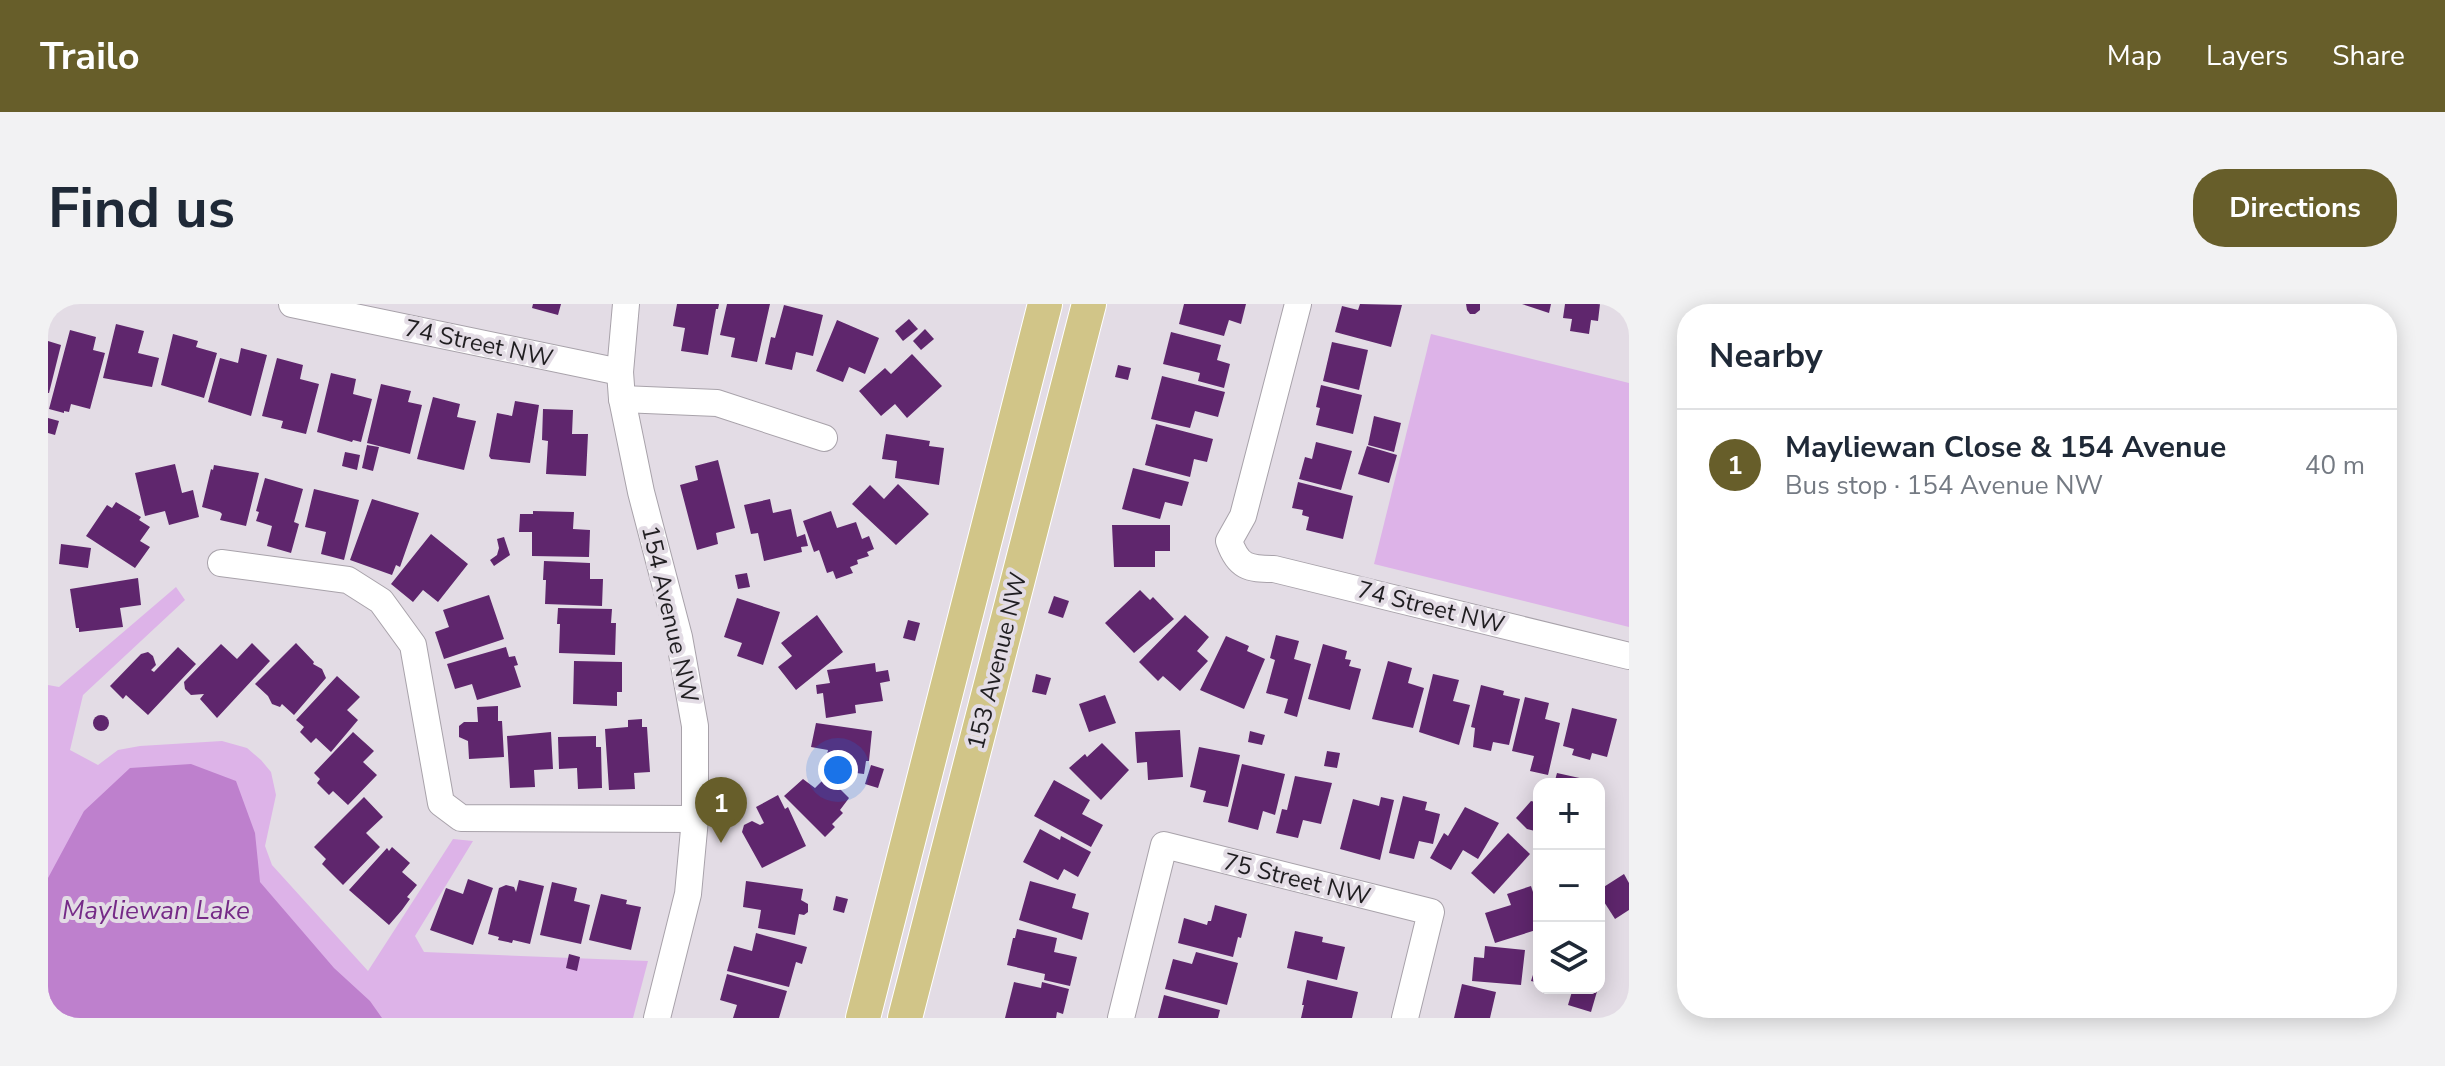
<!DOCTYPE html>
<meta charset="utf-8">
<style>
body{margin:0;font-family:"Nunito Sans",sans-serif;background:#f2f2f3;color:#1f2937}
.controls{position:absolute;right:24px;bottom:24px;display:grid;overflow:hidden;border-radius:16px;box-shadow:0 4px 20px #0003}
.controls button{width:72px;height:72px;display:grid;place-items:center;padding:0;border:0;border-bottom:2px solid #e0e1e3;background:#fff;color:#1f2937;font:40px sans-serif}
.you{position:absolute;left:790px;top:466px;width:28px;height:28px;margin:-20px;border:6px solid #fff;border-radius:50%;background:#1a73e8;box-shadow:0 0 0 12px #1a73e833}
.badge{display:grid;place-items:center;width:52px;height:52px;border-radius:50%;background:#675e2a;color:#fff;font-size:26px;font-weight:700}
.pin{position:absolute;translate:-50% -66px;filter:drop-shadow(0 2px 4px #0008)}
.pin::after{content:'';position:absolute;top:42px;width:28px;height:24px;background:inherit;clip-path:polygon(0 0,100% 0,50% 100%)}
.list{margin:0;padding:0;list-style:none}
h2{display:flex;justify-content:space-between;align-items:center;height:104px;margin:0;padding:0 32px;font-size:34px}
h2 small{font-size:26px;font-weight:400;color:#747a83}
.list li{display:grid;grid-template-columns:52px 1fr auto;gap:24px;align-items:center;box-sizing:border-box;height:112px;padding:0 32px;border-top:2px solid #e0e1e3}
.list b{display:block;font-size:30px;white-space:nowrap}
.list p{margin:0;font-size:26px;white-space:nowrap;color:#747a83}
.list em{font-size:26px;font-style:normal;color:#747a83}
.icon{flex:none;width:44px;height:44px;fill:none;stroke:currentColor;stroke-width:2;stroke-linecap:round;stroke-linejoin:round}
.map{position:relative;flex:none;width:1581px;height:714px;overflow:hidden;border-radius:32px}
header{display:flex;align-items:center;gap:48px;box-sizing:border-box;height:112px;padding:0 40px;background:#675e2a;color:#fff}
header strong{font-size:38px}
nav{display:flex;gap:44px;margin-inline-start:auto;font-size:28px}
.intro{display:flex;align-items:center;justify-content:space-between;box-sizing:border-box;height:192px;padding:0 48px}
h1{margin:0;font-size:56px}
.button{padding:20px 36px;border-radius:32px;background:#675e2a;color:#fff;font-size:28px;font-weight:700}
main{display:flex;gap:48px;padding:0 48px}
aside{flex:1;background:#fff;border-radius:32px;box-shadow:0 4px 20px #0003}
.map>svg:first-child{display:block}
.green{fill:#ddb3e8}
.water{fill:#be80cd}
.building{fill:#5f266d}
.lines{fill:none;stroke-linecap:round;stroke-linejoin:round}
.minor-casing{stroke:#a8a2aa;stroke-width:28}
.major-casing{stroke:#fff;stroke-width:36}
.minor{stroke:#fff;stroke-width:26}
.major{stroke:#d1c588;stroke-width:34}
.labels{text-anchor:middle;stroke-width:8;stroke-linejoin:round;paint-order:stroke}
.street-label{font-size:24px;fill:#201e21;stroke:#e3dce5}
.water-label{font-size:26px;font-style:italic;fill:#752a87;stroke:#e3dce5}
</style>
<header>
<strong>Trailo</strong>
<nav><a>Map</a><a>Layers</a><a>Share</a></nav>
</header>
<div class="intro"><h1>Find us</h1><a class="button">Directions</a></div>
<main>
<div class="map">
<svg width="1581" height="714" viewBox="0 0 1581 714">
<rect width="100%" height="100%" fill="#e3dce5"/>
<g class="green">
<polygon points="1383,30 1581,79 1581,323 1326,260"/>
<polygon points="128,283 137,296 35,391 22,446 50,461 70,446 92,442 174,437 199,444 213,456 223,468 228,491 217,542 224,561 320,667 405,535 425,537 367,632 376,648 600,657 585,714 0,714 0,381 11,383"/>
</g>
<polygon class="water" points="143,460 188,477 207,529 212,578 286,664 322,697 334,714 0,714 0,574 36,507 82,464"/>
<g class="building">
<polygon points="485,0 513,0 510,11 484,4"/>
<polygon points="629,0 671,0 670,5 668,5 660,51 633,47 637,24 625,22"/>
<polygon points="679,0 722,0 709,58 683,53 687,34 672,31"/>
<polygon points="1136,0 1198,0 1193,20 1181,16 1176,32 1131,20"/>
<polygon points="1312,0 1354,1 1343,43 1287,28 1294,2 1310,6"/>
<polygon points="1418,0 1432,0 1432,6 1427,10 1422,10 1419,6"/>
<polygon points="1474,0 1503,0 1501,9"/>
<polygon points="1517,0 1552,0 1550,17 1543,16 1541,30 1522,27 1524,15 1515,14"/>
<polygon points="736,1 775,11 765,52 748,48 744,66 717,60 723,33 727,34"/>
<polygon points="861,15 870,25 855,37 847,27"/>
<polygon points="789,16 831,34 817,70 801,63 795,78 768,67"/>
<polygon points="68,20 96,27 90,49 111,54 104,83 55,74"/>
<polygon points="877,25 886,35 873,46 865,37"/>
<polygon points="22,26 48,33 45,46 57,49 42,105 23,100 21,108 16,107 16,109 1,105"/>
<polygon points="1123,28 1173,41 1169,56 1182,60 1176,84 1150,77 1152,69 1115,60"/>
<polygon points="125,30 150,37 148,43 169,49 156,94 113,81"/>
<polygon points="0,37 13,41 1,89 0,89"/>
<polygon points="1284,38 1320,46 1311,86 1275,77"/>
<polygon points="193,44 219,51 203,112 160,98 172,54 190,59"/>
<polygon points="864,50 894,82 859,114 847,100 833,112 811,87 837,64 843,70"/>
<polygon points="229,54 255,61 252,75 271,80 258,130 233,124 235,117 214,112"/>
<polygon points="1070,61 1083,64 1080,76 1067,73"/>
<polygon points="283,69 308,75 305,90 324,95 313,138 305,136 304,138 269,128"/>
<polygon points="1114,72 1177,88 1170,113 1147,107 1142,124 1103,115"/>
<polygon points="333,80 363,87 360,98 374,101 362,150 319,139"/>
<polygon points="1273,81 1314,91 1305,130 1268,121 1272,104 1268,103"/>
<polygon points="385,93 412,100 409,113 428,117 416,166 369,155"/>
<polygon points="467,97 491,101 482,159 443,155 441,152 449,109 464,112"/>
<polygon points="495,105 525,106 524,130 540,130 538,172 498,170 500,137 494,136"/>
<polygon points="1326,112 1353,119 1346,148 1320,141"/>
<polygon points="0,114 11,117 7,131 0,129"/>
<polygon points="1108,120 1165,135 1159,158 1146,155 1142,173 1097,161"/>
<polygon points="838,130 882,137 881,142 896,144 891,181 847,174 849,157 834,155"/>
<polygon points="1268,138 1304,147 1293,186 1251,175 1257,153 1264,155"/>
<polygon points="319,141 331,143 325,167 314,164"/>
<polygon points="1319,142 1349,151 1341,179 1310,170"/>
<polygon points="297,148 312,151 309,166 294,162"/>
<polygon points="670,156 687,224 668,229 670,240 649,246 632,181 650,176 647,162"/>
<polygon points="127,160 134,189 145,186 151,213 121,221 117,207 97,212 87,169"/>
<polygon points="166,161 211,169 198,222 172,216 174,210 172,208 154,203 163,165 165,166"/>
<polygon points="1085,164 1141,178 1134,202 1117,198 1112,215 1074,205"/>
<polygon points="217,174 255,185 246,218 251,220 243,249 219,242 224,222 208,217 211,208 208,207"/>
<polygon points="1250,178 1305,192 1295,235 1258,226 1261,213 1254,211 1255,206 1244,204"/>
<polygon points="850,180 881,210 848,241 804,200 822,181 836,195"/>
<polygon points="266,185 311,196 296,256 273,250 278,228 257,223"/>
<polygon points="324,195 371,209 352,263 348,261 344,271 302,256"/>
<polygon points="722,195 725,209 743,205 749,233 757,230 760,242 753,243 754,248 716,257 710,229 703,230 696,201"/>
<polygon points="68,198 93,213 91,216 102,223 92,237 102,243 87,264 38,232 59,201 64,204"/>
<polygon points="485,207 526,208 525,225 542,226 541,253 484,252 484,228 471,228 472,210 485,210"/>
<polygon points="783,207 789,224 808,218 814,235 821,232 826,245 819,248 821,252 809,256 810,260 802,263 805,269 788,275 785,267 779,269 771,246 766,248 755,217"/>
<polygon points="1064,221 1122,221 1122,247 1107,247 1107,263 1066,263"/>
<polygon points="383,230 420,260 390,298 375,286 365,298 343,280"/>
<polygon points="456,233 462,251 446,262 442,256 449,251 451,244 449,235"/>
<polygon points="13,240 43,244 40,264 11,260"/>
<polygon points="496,257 542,259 542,275 555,275 554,302 497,300 498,276 495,276"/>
<polygon points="699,269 702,283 690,285 687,271"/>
<polygon points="90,274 93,301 72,304 75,323 31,328 31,324 28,324 22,285"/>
<polygon points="1092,286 1102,296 1105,293 1126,315 1086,349 1057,319"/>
<polygon points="441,291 456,335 396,355 387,328 401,323 395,306"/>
<polygon points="1006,292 1021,297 1015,314 1000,309"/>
<polygon points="689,294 732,308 715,361 689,352 694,339 676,333"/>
<polygon points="510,304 564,305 563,319 568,319 567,351 511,349 512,320 509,320"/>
<polygon points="769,311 795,348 748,386 730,363 744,352 733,339"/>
<polygon points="1137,311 1161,333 1149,347 1160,357 1132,387 1115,372 1110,377 1091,358"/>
<polygon points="860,316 872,319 867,337 855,334"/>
<polygon points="1228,331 1251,337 1246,355 1263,360 1249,413 1236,409 1240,395 1218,389 1227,356 1222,354"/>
<polygon points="1178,332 1201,342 1199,347 1217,355 1196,405 1152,386"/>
<polygon points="204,339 222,357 169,414 152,395 156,390 143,391 137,385 136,378 173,340 189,355"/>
<polygon points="248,339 266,358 265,360 274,365 278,374 246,411 234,400 232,403 224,400 220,392 207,380"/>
<polygon points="1275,340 1299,347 1297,355 1303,356 1301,362 1313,365 1302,406 1260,395"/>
<polygon points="130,343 148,360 100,411 78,391 75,395 62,382 93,350 100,348 105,352 108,361 103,366 106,368"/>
<polygon points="458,343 461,353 467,352 470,361 466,362 473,383 429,396 424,380 407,385 399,360"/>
<polygon points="526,357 574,358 574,388 569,388 569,402 525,400"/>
<polygon points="1340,357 1364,364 1360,379 1376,384 1365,424 1324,415"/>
<polygon points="827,359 828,368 840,366 842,377 832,379 835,397 807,401 808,409 778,414 775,389 769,390 768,381 782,379 779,366"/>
<polygon points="988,370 1003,374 998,391 984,388"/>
<polygon points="1385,370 1411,376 1405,397 1422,401 1411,441 1371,428"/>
<polygon points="289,372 312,393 299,406 310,416 283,448 268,434 263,439 252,428 256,423 248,416"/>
<polygon points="1433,381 1456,387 1455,391 1472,395 1461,441 1445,438 1443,447 1425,443 1427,424 1423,423"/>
<polygon points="1057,391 1068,419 1041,428 1031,400"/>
<polygon points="1477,393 1501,399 1497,415 1512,419 1500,471 1482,467 1486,452 1464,447"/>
<polygon points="450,402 450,417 454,417 456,453 421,455 420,437 411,433 411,422 416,418 430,418 429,403"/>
<polygon points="1524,404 1569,415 1559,453 1544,449 1542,456 1524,451 1526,445 1515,442"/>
<circle cx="53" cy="419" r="8"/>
<polygon points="594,415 594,423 599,423 602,468 586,469 587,485 561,486 557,425 580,423 580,416"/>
<polygon points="768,419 824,427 821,457 818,457 816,470 776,465 780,446 763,443"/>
<polygon points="1132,426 1135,473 1100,476 1099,458 1089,459 1087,428"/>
<polygon points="1202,427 1217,431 1214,441 1200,438"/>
<polygon points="305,428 326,447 315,458 329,471 300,501 285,487 281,491 269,479 272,475 266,469"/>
<polygon points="503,428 505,465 486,466 487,483 462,484 459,432"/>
<polygon points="548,432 548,443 553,443 554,484 530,485 529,464 511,465 510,433"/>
<polygon points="1054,439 1081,466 1053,496 1021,464 1037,450 1039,453"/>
<polygon points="1151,443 1192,451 1180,503 1155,498 1158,487 1142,483"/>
<polygon points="1279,447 1292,449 1289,464 1276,462"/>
<polygon points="1194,460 1237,470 1227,511 1215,507 1210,526 1180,518"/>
<polygon points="823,461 836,465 830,484 817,480"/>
<polygon points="1509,469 1536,475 1535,480 1506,480"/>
<polygon points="779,472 801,494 792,506 795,509 784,520 787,523 777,533 736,492 755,475 767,484"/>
<polygon points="1247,472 1284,479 1273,520 1255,516 1250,534 1228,529 1234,505 1239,506"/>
<polygon points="1006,476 1042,496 1034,510 1055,521 1043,543 986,512"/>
<polygon points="730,491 737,505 740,503 758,542 714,564 694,528 696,521 704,517 712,521 716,519 708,503"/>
<polygon points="1355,492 1379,498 1377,506 1392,510 1385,540 1371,537 1366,555 1341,549"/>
<polygon points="316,493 335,513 318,529 332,543 295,581 274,560 278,555 266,543"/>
<polygon points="1333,493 1346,496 1332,556 1292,545 1305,495 1331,502"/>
<polygon points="1483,497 1491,499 1491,528 1479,525 1468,514"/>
<polygon points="1417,503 1451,519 1430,555 1415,546 1403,566 1382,554 1396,529 1400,532"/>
<polygon points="992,525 1012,536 1013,532 1043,548 1030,573 1016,565 1010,576 975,558"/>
<polygon points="1460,529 1482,550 1446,590 1423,569"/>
<polygon points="344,543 362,559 354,568 369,581 359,593 362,595 354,606 341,621 301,586 339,544 341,547"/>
<polygon points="1576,570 1581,579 1581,606 1567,615 1551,590 1551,586"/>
<polygon points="420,575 445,584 425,641 382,626 398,584 415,590"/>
<polygon points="471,576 496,582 482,640 465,636 464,639 450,636 451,633 440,630 451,584 458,581 466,583 468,588"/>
<polygon points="698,577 755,585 753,596 760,600 760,608 756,611 751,610 747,631 710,624 713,606 695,603"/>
<polygon points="982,577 1028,590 1024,604 1041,609 1034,636 971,616"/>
<polygon points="504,578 529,584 526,597 542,601 533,640 492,631"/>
<polygon points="1483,582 1491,606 1491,625 1447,639 1437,609 1463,601 1459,590"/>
<polygon points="553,590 579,596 578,600 593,603 583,646 541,636"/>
<polygon points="788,592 800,595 796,609 785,606"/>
<polygon points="1167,601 1199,610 1193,634 1190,633 1185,653 1130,639 1136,614 1159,621 1160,617 1163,617"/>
<polygon points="969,625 1009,634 1006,648 1029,653 1022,682 996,676 997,670 959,661 965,634 967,634"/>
<polygon points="1247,627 1275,633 1274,638 1297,643 1289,676 1239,664"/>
<polygon points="708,629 759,643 754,660 748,658 741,683 679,667 686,642 704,647"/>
<polygon points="1437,642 1477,646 1473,681 1424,677 1426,653 1436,654"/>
<polygon points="1148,648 1190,659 1179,701 1117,685 1125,655 1144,660"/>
<polygon points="521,650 532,653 529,667 518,664"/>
<polygon points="1491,652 1491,679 1483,677"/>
<polygon points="679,670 739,687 731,714 685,714 689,701 672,696"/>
<polygon points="1259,676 1310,688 1304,714 1253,714 1256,701 1254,701"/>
<polygon points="966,678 993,684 994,678 1021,685 1015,710 1009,708 1008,714 957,714"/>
<polygon points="1414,680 1448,688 1442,714 1406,714"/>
<polygon points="1525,684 1550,684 1543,708 1520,701"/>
<polygon points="1116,691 1172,706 1170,714 1110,714"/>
</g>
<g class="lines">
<defs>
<g id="minor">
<polyline points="244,0 572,68"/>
<polyline points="578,0 572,68 574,95 593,188 631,333 647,422 647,515 640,590 609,714"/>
<path d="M1250,0L1195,212L1181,237C1190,263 1200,265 1226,265L1581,352"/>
<polyline points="574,95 669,99 776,134"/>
<polyline points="173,259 300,276 333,297 365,341 393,499 413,514 647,515"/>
<polyline points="1073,714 1116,541 1383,608 1357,714"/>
</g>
<g id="major">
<polyline points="815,714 997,0"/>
<polyline points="857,714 1041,0"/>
</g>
</defs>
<use href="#minor" class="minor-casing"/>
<use href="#major" class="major-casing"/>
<use href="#minor" class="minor"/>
<use href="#major" class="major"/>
</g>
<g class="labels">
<g class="street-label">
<text transform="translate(431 39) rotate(12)" y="8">74 Street NW</text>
<text transform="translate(1383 303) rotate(14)" y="8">74 Street NW</text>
<text transform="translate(622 310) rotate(77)" y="8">154 Avenue NW</text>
<text transform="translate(949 357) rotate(-76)" y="8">153 Avenue NW</text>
<text transform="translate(1249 575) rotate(14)" y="8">75 Street NW</text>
</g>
<g class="water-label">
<text x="108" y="615">Mayliewan Lake</text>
</g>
</g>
</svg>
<div class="controls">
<button>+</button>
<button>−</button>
<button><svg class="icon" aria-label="layers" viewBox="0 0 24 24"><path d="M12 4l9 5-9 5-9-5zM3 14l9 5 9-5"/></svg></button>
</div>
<div class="you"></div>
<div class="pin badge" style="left:673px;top:539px">1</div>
</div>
<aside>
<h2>Nearby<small></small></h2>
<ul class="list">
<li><span class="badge">1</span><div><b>Mayliewan Close &amp; 154 Avenue</b><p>Bus stop · 154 Avenue NW</p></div><em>40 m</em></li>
</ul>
</aside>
</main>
